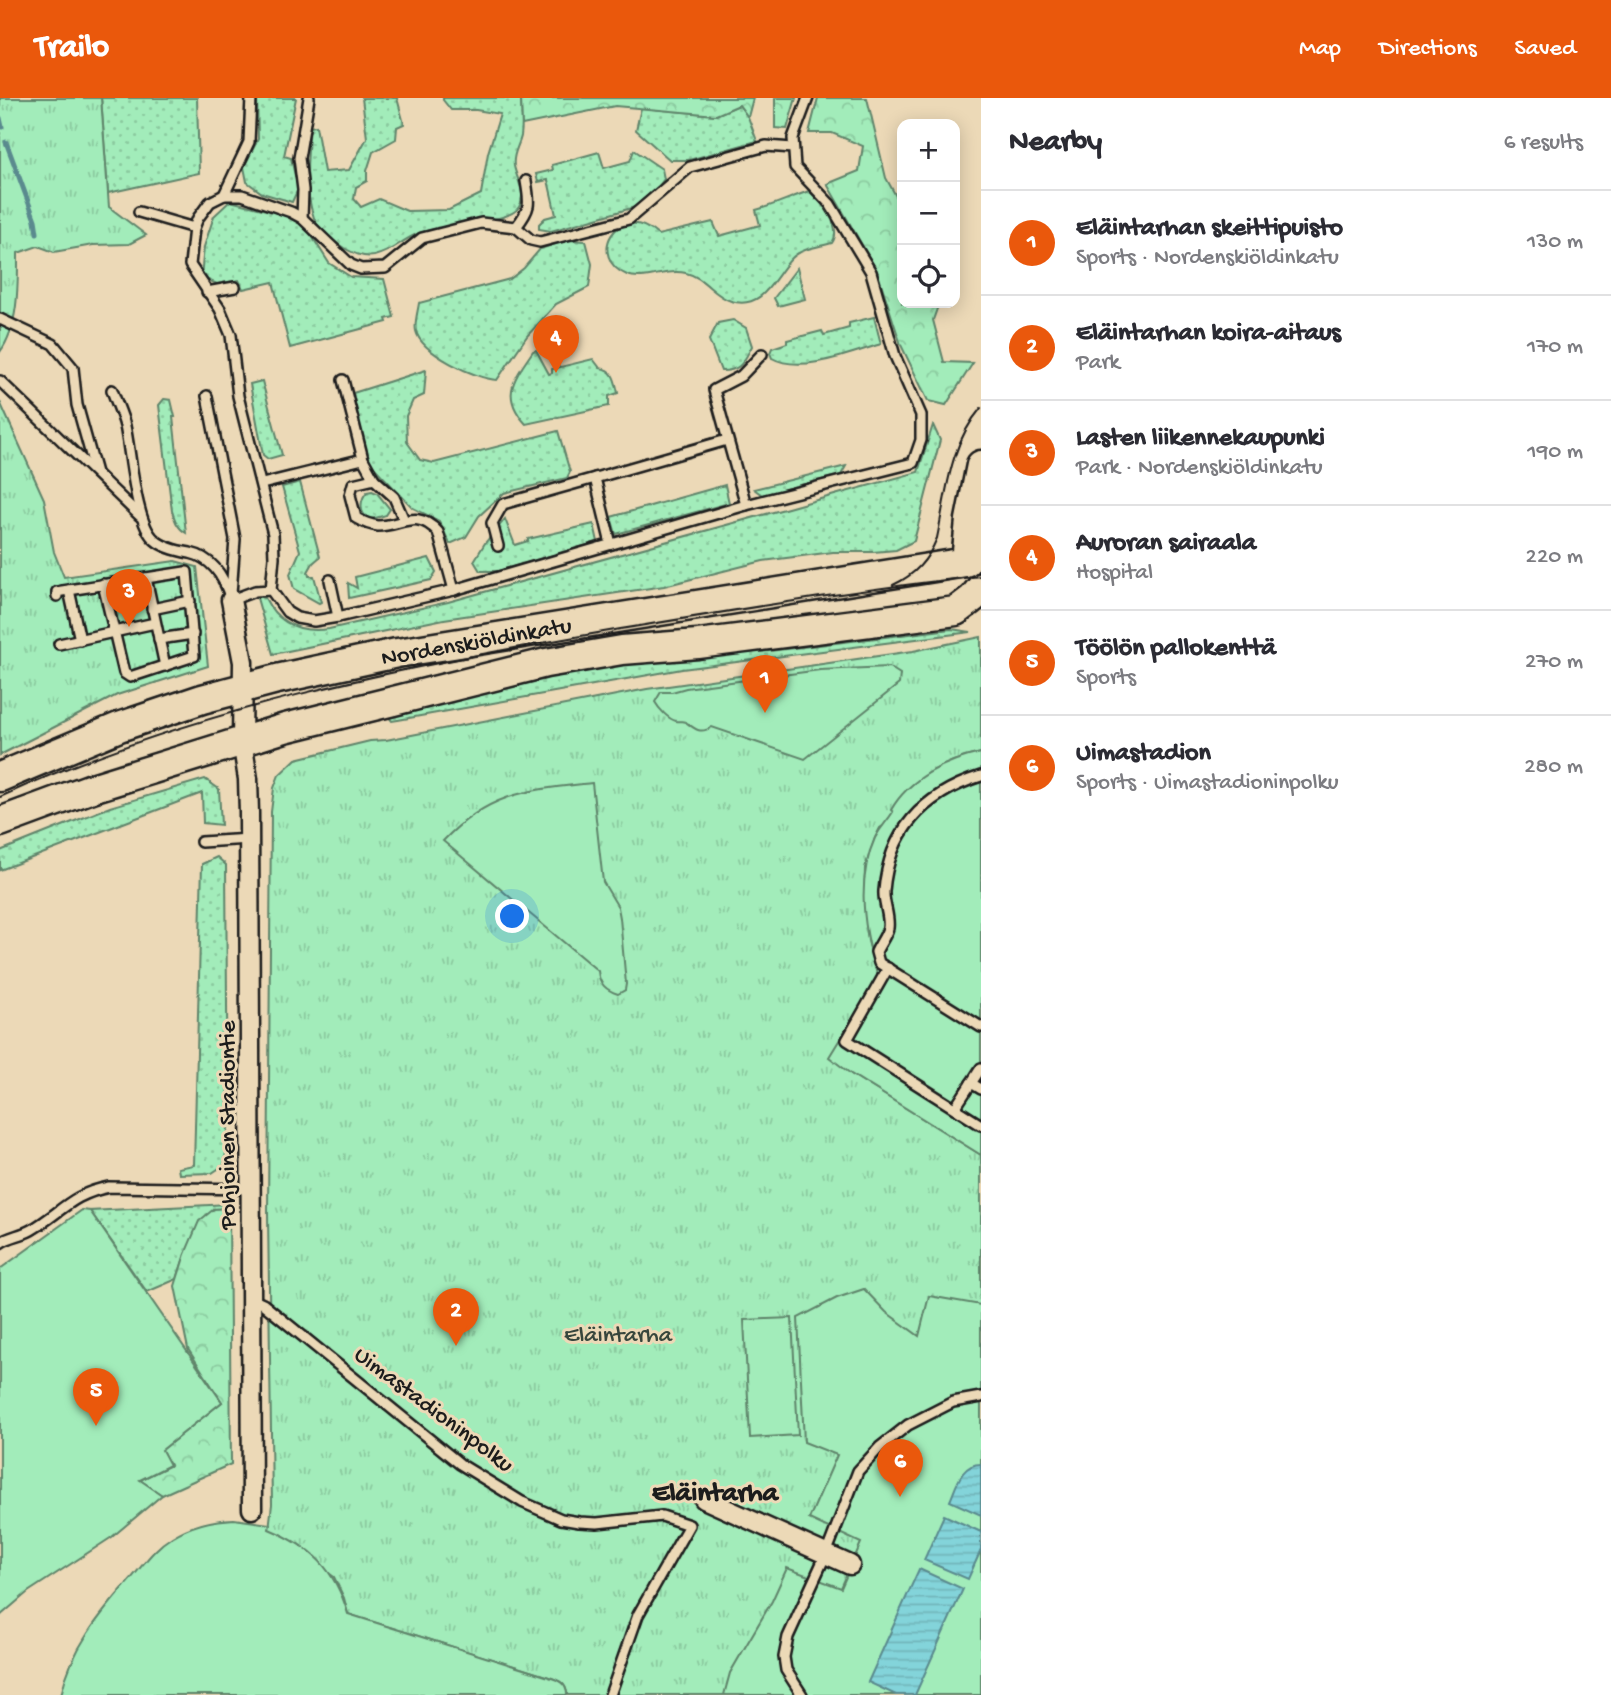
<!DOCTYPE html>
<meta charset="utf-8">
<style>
body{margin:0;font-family:"Gochi Hand",sans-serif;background:#f7f7f7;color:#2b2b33}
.controls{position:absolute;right:21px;top:21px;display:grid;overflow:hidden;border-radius:14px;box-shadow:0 4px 18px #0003}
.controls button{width:63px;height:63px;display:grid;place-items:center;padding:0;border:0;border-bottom:2px solid #e1e1e2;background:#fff;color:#2b2b33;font:35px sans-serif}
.you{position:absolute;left:513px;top:819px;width:24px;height:24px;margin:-18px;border:5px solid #fff;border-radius:50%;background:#1a73e8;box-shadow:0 0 0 10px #1a73e833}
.badge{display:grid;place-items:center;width:46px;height:46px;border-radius:50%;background:#ea580c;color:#fff;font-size:23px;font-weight:700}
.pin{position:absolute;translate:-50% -58px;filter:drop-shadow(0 2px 4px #0008)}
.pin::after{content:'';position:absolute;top:37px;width:24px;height:21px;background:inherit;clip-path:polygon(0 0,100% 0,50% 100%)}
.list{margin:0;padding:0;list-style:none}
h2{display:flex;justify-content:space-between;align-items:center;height:91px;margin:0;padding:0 28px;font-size:30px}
h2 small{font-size:23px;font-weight:400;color:#7c7c81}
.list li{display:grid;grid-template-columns:46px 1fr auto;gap:21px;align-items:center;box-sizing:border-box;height:105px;padding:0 28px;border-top:2px solid #e1e1e2}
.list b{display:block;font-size:26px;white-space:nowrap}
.list p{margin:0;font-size:23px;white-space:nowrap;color:#7c7c81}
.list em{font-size:23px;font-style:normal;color:#7c7c81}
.icon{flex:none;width:38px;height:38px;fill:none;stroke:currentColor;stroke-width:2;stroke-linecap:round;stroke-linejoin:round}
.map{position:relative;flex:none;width:981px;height:1597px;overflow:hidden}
header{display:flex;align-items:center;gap:42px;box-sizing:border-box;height:98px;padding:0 35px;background:#ea580c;color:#fff}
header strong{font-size:33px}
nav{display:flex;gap:38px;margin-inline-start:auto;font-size:24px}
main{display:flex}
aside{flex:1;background:#fff}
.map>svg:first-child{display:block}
.grass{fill:url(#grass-dots);stroke:#5f846b;stroke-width:2}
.forest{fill:url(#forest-crowns);stroke:#5f846b;stroke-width:2}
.park{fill:url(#park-tufts);stroke:#5f846b;stroke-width:2}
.garden{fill:#a2ecba;stroke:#5f846b;stroke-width:2}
.water{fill:url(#water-rules);stroke:#5a8a8e;stroke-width:2}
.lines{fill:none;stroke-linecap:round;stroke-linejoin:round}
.stream{stroke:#5a8a8e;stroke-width:5}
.lane-casing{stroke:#1c1c1c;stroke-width:14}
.street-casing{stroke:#1c1c1c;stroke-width:23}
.primary-casing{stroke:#1c1c1c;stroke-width:33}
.lane{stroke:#ecd9b7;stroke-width:9}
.street{stroke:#ecd9b7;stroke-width:18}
.primary{stroke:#ecd9b7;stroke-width:28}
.tram{stroke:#1c1c1c;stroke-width:2}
.labels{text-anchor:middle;stroke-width:6;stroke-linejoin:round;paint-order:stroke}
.street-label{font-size:24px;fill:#1c1c1c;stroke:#ecd9b7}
.park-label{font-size:24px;fill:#37463c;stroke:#ecd9b7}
.quarter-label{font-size:28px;font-weight:bold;fill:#1c1c1c;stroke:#ecd9b7}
</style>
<header>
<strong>Trailo</strong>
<nav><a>Map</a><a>Directions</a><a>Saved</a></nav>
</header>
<main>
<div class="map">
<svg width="981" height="1597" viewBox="0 0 981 1597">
<defs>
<pattern id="grass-dots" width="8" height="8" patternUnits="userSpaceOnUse" patternTransform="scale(1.75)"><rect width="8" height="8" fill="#a2ecba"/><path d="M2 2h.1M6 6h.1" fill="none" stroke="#8bca9f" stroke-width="1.8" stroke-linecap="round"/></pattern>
<pattern id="forest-crowns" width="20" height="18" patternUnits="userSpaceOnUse" patternTransform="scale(1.75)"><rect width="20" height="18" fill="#a2ecba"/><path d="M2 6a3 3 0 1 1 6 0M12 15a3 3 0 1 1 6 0" fill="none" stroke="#8bca9f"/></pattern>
<pattern id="park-tufts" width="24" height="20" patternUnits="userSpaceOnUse" patternTransform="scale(1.75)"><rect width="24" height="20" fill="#a2ecba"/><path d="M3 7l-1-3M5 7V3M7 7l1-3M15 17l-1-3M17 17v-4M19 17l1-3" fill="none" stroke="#8bca9f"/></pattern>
<pattern id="water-rules" width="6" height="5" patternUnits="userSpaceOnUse" patternTransform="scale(1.75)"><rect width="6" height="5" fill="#83d4da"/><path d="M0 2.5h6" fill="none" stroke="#71b5ba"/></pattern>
</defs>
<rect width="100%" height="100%" fill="#ecd9b7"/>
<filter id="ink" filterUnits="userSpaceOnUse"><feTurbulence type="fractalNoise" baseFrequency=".0143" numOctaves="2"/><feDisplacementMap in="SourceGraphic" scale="14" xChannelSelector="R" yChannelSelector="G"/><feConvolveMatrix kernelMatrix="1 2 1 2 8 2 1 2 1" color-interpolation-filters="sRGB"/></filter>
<g filter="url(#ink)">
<g class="grass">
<polygon points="101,0 197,0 199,75 108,95"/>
<polygon points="257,0 296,0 284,58 291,60 298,91 292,104 262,95 247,84 244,69 258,41"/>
<path d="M362,0H397L404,26L397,29L396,41L373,54L367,73V83L356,89L354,101L361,109L379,101L407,113L449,112L481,96L488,55L500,16L476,12H451L443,2V0H521C521,12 523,25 521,38C519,48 512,56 514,68C517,82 527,96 519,109C510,124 465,123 448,128C438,131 426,132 417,136C400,143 394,153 374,158C363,160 353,155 344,150C334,144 318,131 314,120C304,91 307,59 310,29L316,28L324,74L349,72L367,40Z"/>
<polygon points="739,7 748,19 757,43 689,62 670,62 636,32 641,10 716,17"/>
<polygon points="634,52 662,71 664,81 658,89 635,109 551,133 539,131 539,126 545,120 556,117 548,82 538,84 536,76 553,72 552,67 599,54 604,70 630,63"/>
<path d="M809,93C822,104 843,129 832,145C819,149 802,150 792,160C774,178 764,213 731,203C714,198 704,179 686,175C666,170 645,184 627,177C586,160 616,101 658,137L713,124L719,138L760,127L756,112C775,107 791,99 809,93Z"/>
<polygon points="230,103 290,118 306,129 329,165 351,179 384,181 394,219 386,221 387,224 290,250 273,184 243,191 239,182 217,186 201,179 204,149 214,118"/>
<path d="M567,142L586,143L592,166L589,189L556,206L527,238L497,282C476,281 421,255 416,233C414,225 418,213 419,205L510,181L524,170L540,151Z"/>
<polygon points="797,170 805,201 778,208 774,200"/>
<path d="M874,219L881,246C852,255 800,276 772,260L770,255L772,250L787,245V242L822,233L824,237L849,230V225Z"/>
<path d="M733,222L746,230L752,248C743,265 741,273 721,273L709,242L718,225Z"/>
<path d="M536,252L549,276L552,275V271L593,261L600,270C614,272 615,282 618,295L609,298V308L526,326C499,297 515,280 533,253Z"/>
<polygon points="426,272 424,297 413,302 406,318 407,344 420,362 434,365 558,333 570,374 567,380 504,395 479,418 466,439 450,446 439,423 413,410 371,366 362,341 353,295"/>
<polygon points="262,283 282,357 268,361 263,357 250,286"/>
<path d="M164,301L171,302L175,319H173L186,435C177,430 175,422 172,413L159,307Z"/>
<path d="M933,327L940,342L914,443L896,452L873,454H833L763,463L664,488L444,521L273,556L257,500L260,498L265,500C278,526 301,535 329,531L448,504L918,374Z"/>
<polygon points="846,368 841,377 762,397 754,391"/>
<polygon points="300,384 320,459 313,465 308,474 309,478 314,478 321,504 319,505 294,491 290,476 300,453 282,389"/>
<polygon points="725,387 729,405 616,436 611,419"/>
<path d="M372,393L377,395L390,411L386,417C382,418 373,422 368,420C358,414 361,400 367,394Z"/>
<polygon points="505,421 515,447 528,443 528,441 594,426 598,444 498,473 480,473 474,463 485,445"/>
<polygon points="429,460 436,474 431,482 349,500 348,485 357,490 355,479"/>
<polygon points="951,531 971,534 682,571 398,622 392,623 388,618 612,562 769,553"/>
<polygon points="205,681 219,691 221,727 203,725 202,695 0,772 0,753 110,709"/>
<polygon points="217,759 226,767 228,1042 224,1067 212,1075 179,1076 178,1070 194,1067 202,766"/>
<polygon points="229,1106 229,1110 214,1111 185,1156 177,1181 147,1194 90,1113"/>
</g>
<g class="forest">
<polygon points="521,0 753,0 748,19 739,7 716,17 615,8 522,27"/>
<polygon points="775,0 796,0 787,31 775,30"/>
<polygon points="818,0 867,0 886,80 902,109 902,205 939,205 933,222 944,264 973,265 946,307 928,303 901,247 877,173 827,86 859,73 863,48 832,35 809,35"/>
<polygon points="229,1110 231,1366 162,1397 140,1382 169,1368 162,1352 222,1304 188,1251 175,1188 185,1156 199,1123 214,1111"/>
</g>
<g class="park">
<path d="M0,0H101L109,109L146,137L129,146L93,147L54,154L38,148L18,155C18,186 19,228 0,254Z"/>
<polygon points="0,304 44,401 54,454 64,479 175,463 197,469 208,568 117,597 0,657"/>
<path d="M981,539V655C933,665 910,684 886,726L880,730L875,740L865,770L864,804L868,843L878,879L851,976L981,1057V1597H567C567,1585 558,1582 549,1579L348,1516L344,1500L334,1479L269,1431L272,1406L268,1117L271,714L274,690L279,677L296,661L370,643L386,642L647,591L913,553Z"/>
</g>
<g class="garden">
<path d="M889,569L900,576L899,586L805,661L712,629C701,636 696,632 687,625C683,622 682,624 676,623C668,621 659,611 655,604L661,594H672L686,590L820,572Z"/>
<path d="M981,655V1057L851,976L829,959L878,879C864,835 855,784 875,740C881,728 886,725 893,714L891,712C909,680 947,662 981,655Z"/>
<path d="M592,685L603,784L618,809L620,820L626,886L625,892L618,896C606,892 599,886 598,873L443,743C489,694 529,692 592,685Z"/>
<polygon points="82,1112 90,1113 222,1304 162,1352 170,1367 140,1382 162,1397 112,1439 28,1494 0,1518 0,1171"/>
<polygon points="864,1191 886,1214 919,1238 929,1198 981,1207 981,1597 724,1597 730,1575 772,1503 787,1470 841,1490 861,1445 809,1421 837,1357 804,1344 798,1220 837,1200"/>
<polygon points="792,1220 798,1337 750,1340 744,1222"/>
<path d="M234,1421L270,1426L269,1431C312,1449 335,1471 348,1516L549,1579C558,1582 567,1585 567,1597H61C71,1551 100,1516 130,1482C144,1466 154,1450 172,1439C191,1427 212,1422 234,1421Z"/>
</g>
<g class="water">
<path d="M981,1366V1417L950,1403C957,1387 961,1366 981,1366Z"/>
<polygon points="944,1417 981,1434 981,1452 968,1481 924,1462"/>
<polygon points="919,1471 963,1491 915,1597 896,1597 868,1584"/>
</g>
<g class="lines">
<g class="stream">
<polyline points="0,20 2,29"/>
<polyline points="6,44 35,122 37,135"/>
</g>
<defs>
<g id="lane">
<polyline points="224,97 249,44 251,0"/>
<polyline points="139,114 194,130"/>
<polyline points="302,120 303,92 299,60 309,0"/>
<polyline points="516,129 531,142 540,144 629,121 690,69 766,48 793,50"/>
<polyline points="207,194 235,189"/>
<polyline points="0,221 53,246 73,270 77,307 96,375"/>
<polyline points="343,282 363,361 374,381 394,399 404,422"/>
<polyline points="0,283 140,418"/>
<path d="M112,292C116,304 122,316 125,328C131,354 135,426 155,442C164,450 178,453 190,455C213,460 225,481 231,502"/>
<polyline points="207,298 235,441 231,496"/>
<path d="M374,381L353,386L350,397L356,420C363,424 369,427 378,428C401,428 417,410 438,434L454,492"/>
<polyline points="262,386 363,361"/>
<polyline points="746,407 714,292 741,278 762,256"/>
<polyline points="611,446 595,380 727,342"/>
<polyline points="498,448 492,425 503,406 595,380"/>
<polyline points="146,480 165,568"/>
<polyline points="330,482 338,519"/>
<polyline points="69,492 80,542"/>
<path d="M271,492L274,459L273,436L238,298L231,237L220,211L190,167L194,130L198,120L210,104L224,97H242L291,114L302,120L351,167L361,171L385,170L422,140L481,125L516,129C531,110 530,106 526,83"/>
<polyline points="57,498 57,494 62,493 185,474 187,474 194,558 130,579 124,575 103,486"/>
<polyline points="231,502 255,493 271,492 287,514 297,520 314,523 338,519 454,492 746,407 913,365 921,342 921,317 895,258 871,174 830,106 795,69 793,40 808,0"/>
<polyline points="152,511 190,503"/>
<polyline points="159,541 193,536"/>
<polyline points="59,546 155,525"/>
<path d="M981,678C924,696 889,732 884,793C883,805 890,818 888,830C886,838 879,847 876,854L879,865L981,929"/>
<polyline points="201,744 250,741"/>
<polyline points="888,870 847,942 981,1027"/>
<polyline points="971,985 981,991"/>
<polyline points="955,1010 981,970"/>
<path d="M0,1145C10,1138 20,1138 31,1132C61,1115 71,1096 109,1089L251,1091"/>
<polyline points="252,1201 263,1206 460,1366 522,1404 561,1421 579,1424 597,1425 662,1418 689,1427 638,1517 610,1597"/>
<polyline points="802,1597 786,1572 784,1559 788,1539 826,1456 858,1373 880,1349 908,1327 953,1304 981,1299"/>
</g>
<g id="street">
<polyline points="231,502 243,564 242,643 248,681 249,715 252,1411"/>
<polyline points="704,1401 850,1467"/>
</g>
<g id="primary">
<polyline points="0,679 119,629 202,601 277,581 397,555 966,464 970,422 981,367"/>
<polyline points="0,724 92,690 285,630 546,565 622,552 698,546 956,513 973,500 981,490"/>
</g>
</defs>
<use href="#lane" class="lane-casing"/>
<use href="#street" class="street-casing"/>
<use href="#primary" class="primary-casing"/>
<use href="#lane" class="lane"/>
<use href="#street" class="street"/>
<use href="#primary" class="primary"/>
<g class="tram">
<path d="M893,487C915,477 928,462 937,440C947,393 949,348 981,310"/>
<path d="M0,699C194,610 406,568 615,532C736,512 859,491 981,478"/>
</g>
</g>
</g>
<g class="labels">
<g class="street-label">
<text transform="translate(476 542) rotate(-10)" y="8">Nordenskiöldinkatu</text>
<text transform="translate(226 1027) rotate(-90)" y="8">Pohjoinen Stadiontie</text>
<text transform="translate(435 1310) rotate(37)" y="8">Uimastadioninpolku</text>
</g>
<g class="park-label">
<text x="618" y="1243">Eläintarha</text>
</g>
<g class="quarter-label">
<text x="715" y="1402">Eläintarha</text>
</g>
</g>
</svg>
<div class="controls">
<button>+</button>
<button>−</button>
<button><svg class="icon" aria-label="locate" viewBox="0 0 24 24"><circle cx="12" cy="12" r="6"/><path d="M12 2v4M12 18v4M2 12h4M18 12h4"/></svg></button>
</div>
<div class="you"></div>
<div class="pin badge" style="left:765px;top:615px">1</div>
<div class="pin badge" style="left:456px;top:1248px">2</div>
<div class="pin badge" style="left:129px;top:529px">3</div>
<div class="pin badge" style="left:556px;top:275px">4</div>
<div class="pin badge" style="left:96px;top:1328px">5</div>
<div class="pin badge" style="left:900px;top:1399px">6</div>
</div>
<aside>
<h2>Nearby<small>6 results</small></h2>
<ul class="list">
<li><span class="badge">1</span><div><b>Eläintarhan skeittipuisto</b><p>Sports · Nordenskiöldinkatu</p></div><em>130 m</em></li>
<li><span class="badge">2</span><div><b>Eläintarhan koira-aitaus</b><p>Park</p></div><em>170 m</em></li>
<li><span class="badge">3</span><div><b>Lasten liikennekaupunki</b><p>Park · Nordenskiöldinkatu</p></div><em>190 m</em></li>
<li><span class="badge">4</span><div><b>Auroran sairaala</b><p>Hospital</p></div><em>220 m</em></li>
<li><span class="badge">5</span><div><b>Töölön pallokenttä</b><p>Sports</p></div><em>270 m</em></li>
<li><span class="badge">6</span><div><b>Uimastadion</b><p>Sports · Uimastadioninpolku</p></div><em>280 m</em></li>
</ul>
</aside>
</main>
